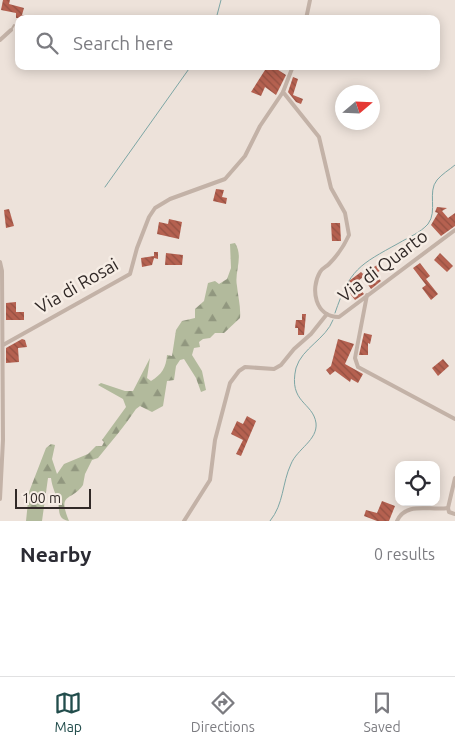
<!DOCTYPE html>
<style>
body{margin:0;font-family:Ubuntu,sans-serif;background:#f7f7f7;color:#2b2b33}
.controls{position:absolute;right:15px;bottom:15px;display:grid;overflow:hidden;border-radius:10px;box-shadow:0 2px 12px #0003}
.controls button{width:45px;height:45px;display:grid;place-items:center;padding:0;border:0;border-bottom:1px solid #e1e1e2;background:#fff;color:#2b2b33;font:25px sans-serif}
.compass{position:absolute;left:335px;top:85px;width:45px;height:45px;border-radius:50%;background:#fff;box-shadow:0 2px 12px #0003;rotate:71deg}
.scale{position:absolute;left:15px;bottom:12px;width:76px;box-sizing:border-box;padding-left:5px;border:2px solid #312927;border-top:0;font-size:14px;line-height:18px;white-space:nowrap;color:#312927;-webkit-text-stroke:4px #f6ede5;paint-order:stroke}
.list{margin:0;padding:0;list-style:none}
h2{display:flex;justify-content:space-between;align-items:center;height:65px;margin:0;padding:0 20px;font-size:21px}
h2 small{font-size:16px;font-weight:400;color:#7c7c81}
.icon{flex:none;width:28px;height:28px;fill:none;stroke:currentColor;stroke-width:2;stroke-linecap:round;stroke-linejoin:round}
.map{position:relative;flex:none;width:455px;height:521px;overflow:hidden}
.search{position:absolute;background:#fff;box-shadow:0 2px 12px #0003;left:15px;right:15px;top:15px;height:55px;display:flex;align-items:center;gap:12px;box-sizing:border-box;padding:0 18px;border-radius:10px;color:#7c7c81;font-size:19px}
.sheet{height:155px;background:#fff}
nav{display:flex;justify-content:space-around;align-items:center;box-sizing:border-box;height:70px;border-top:1px solid #e1e1e2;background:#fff;font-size:14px;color:#7c7c81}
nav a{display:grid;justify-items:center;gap:2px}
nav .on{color:#224d4c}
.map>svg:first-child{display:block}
.forest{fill:url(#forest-firs)}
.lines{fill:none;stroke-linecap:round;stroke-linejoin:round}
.stream{stroke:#7da6a5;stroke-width:1}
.building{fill:url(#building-back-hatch)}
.service{stroke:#c3b2a7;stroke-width:2}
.minor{stroke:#c3b2a7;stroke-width:4}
.labels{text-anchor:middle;stroke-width:5;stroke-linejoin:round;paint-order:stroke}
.street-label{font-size:18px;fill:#312927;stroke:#f6ede5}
</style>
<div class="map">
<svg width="455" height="521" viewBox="0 0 455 521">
<defs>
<pattern id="forest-firs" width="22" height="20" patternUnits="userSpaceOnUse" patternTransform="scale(1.25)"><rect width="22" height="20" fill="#b2ba9c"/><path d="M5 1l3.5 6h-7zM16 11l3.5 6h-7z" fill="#91977f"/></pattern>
<pattern id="building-back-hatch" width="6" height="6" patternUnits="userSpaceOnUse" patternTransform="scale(1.25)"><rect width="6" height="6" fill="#b56150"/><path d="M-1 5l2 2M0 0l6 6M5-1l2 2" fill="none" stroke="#945042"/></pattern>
</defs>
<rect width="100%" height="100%" fill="#ede2da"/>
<path class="forest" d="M235,243C244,257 234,272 237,286C238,297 241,307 240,318L224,333H215L210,338L203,339L199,342L200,347L194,348L192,355L202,371L206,390L201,392L196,378L184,359L180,360L176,366L174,380L167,381L163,406L152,412L140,406L136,409C124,427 110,443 98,458L92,460L85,474L83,485C71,502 57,492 69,521C57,519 60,511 58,502C56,494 52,487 51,478H48L42,521H26L29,492L46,448L51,444L55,445L52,459L57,474L64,464L88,454L96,446H102L104,442L102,440L126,407L123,399L98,385L101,383L125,391H133L150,358L147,378L151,381C162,374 166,368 167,355L172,356L176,330L182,321L195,318V309L204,301L208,283L215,281L219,284L227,279L231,268L230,244Z"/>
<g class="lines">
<g class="stream">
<polyline points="216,19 221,0"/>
<polyline points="105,187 191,66"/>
<path d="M335,313C350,269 359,265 399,243C409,237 420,233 428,224C438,211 427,192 437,180C442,174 449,170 455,165"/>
<path d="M270,521C284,504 282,483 291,464C297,449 318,440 316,423C313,402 288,403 296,368C302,348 326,339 333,320"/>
</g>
</g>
<g class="building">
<polygon points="3,0 10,0 9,4 24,8 22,15 31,17 31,19 16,18 16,13 1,10"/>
<polygon points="259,66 272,66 286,75 276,95 265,87 261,96 251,92 265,70"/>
<polygon points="293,77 298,79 293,95 303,99 301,104 296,102 288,92"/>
<polygon points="216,189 224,190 222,197 227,198 226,204 213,201"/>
<polygon points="437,207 447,208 442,211 448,218 455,213 455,226 441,236 431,225 438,213 435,212"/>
<polygon points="9,209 14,226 6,228 4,210"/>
<polygon points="169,219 182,222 179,239 157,234 159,222 168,224"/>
<polygon points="331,223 340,223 341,241 332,241"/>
<polygon points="154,252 158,252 158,259 154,258 152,265 142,267 141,258 154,256"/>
<polygon points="166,253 183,255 182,265 165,265"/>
<polygon points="440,253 453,266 447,272 434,260"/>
<polygon points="420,263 430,276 426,279 438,294 431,300 422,288 426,285 413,268"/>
<polygon points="377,265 381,270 375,274 381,281 371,289 363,277 353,285 349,281 361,272 363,274"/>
<polygon points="356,284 364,294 355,300 348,291"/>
<polygon points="16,302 16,312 24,312 24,320 6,320 6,303"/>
<polygon points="302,314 306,314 304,335 298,335 298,328 295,328 296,320 302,320"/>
<polygon points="364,333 372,335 370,344 368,343 368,355 359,355"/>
<polygon points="22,339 25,340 27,347 18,348 19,362 6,363 6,348"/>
<polygon points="338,339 354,344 345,364 363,374 358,383 351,379 350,382 335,371 330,375 326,370 331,366"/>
<polygon points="443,359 449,366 438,376 432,368"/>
<polygon points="247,416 256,421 241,456 236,454 243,440 231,434 237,421 243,424"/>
<polygon points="382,501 395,506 389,521 377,521 364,516 366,510 377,513"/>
</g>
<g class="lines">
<polyline class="service" points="11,30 14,25"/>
<g class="minor">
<polyline points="306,19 310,0"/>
<polyline points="0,40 11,30"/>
<path d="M293,66L283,92L319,137L331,188L345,213L349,235C344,246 337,256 329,264C326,267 322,268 320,272C310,289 315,317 339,317L455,230"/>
<polyline points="0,262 2,271 3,440 0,499"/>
<polyline points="367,295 355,358 358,367 455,419"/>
<polyline points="3,345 130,274 137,248 149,217 155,208 170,199 225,179 245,156 260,126 283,92"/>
<polyline points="448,508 449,512 455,514"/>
<polyline points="184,521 210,480 215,440 230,383 239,371 245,367 274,369 281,365 294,349 311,334 327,314"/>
<path d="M397,521C406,501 430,511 448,508L455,478"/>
</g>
</g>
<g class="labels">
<g class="street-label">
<text transform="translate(383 266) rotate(-37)" y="6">Via di Quarto</text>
<text transform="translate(77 286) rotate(-30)" y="6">Via di Rosai</text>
</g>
</g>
</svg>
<div class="controls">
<button><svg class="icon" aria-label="locate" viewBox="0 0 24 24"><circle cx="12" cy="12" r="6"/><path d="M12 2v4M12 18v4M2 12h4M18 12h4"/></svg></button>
</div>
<svg class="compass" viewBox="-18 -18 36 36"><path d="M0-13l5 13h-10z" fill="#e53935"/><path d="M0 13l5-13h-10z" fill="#7c7c81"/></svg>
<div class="scale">100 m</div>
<div class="search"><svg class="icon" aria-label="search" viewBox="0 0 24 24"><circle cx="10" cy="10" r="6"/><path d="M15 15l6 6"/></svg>Search here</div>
</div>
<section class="sheet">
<h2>Nearby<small>0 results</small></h2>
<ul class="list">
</ul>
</section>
<nav>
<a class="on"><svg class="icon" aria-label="map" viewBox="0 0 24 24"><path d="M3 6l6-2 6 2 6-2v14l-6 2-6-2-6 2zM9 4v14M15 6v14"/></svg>Map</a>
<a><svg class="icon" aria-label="directions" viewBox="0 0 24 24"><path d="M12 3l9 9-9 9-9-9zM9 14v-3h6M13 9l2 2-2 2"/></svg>Directions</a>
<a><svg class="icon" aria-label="saved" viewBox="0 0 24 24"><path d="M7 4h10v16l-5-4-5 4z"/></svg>Saved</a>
</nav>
